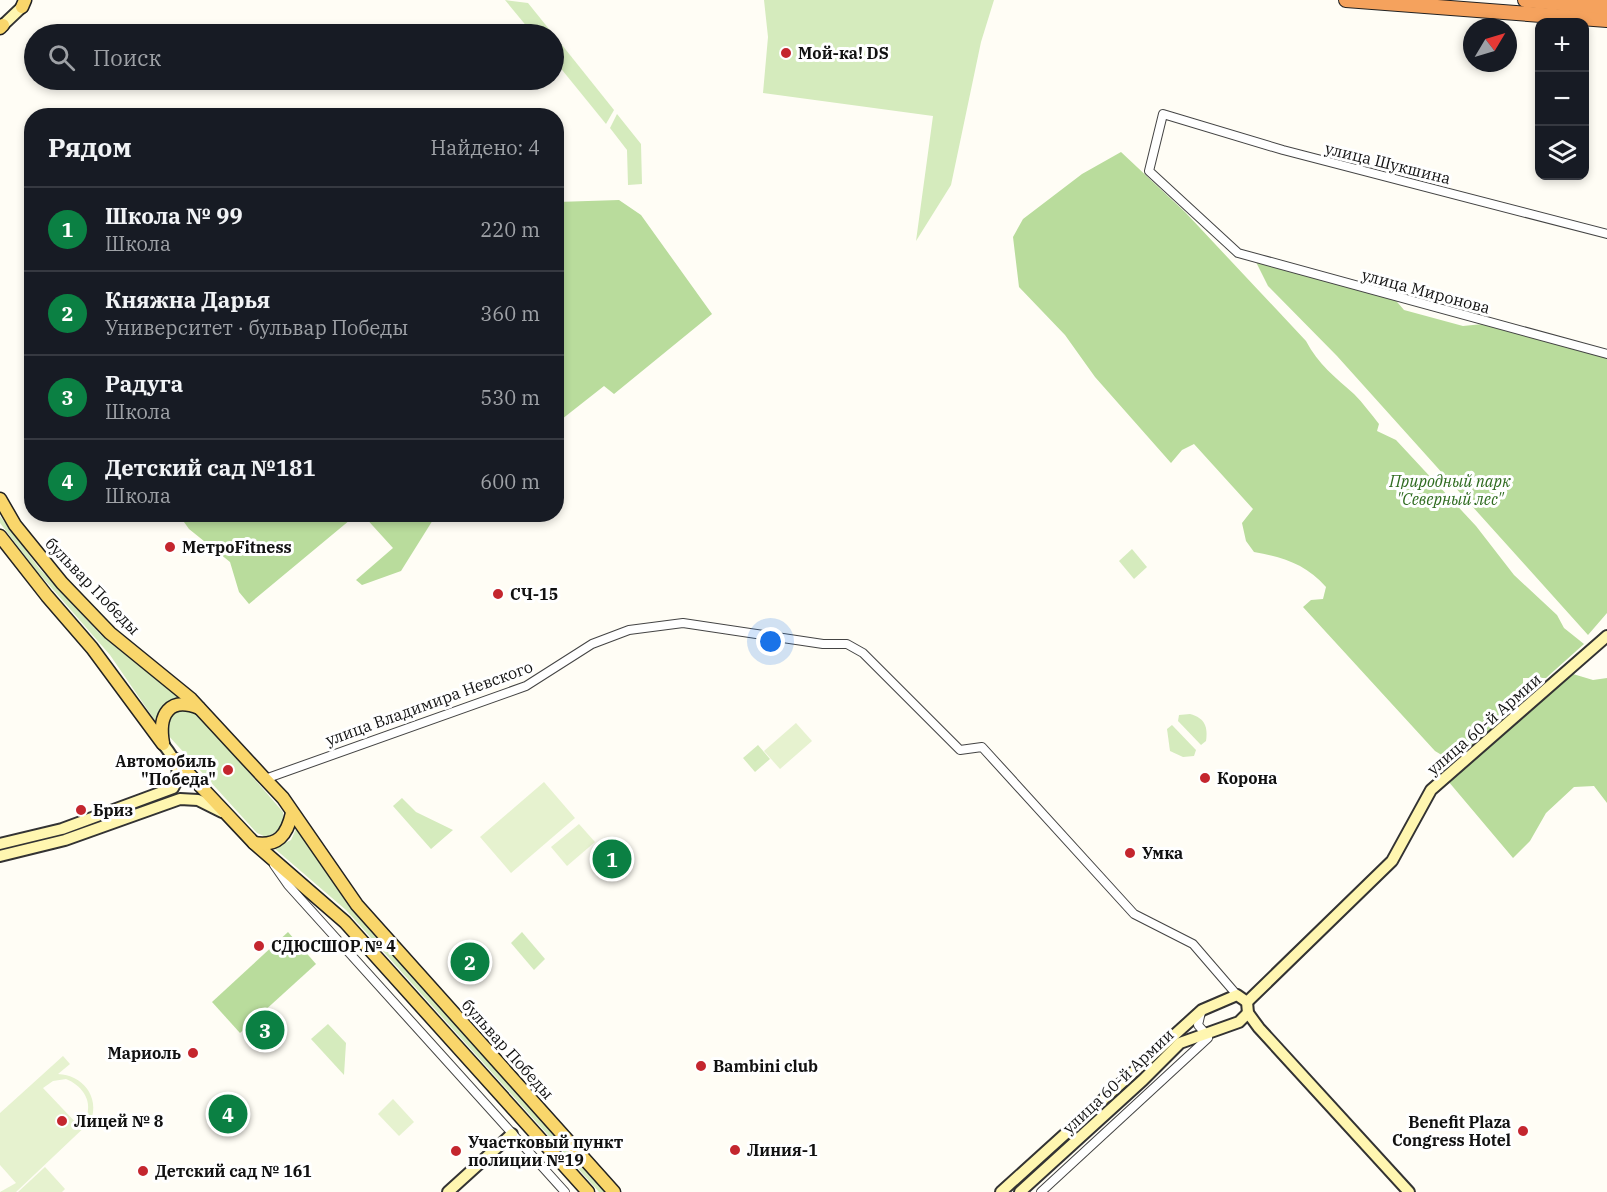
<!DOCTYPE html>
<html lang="ru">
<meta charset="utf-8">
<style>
body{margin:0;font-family:"IBM Plex Serif",serif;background:#242831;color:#f1f3f6}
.controls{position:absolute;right:18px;top:18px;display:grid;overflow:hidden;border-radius:12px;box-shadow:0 3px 9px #0003}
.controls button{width:54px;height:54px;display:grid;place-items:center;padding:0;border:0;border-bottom:2px solid #363941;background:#171b24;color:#f1f3f6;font:30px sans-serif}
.compass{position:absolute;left:1463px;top:18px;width:54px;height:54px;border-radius:50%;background:#171b24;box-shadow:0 3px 9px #0003;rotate:52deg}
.you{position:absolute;left:771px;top:642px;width:21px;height:21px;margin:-15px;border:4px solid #fff;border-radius:50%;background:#1a73e8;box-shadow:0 0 0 9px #1a73e833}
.badge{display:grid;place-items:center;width:39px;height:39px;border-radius:50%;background:#0b8043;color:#fff;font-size:20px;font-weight:700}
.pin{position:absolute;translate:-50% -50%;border:3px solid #fff;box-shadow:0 2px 6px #0006}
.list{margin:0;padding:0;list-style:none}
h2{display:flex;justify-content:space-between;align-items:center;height:78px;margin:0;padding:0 24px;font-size:26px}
h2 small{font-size:20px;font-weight:400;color:#9ea1a6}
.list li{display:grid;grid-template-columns:39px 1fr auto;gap:18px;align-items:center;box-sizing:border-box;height:84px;padding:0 24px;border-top:2px solid #363941}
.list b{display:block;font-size:22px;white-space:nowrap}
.list p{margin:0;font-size:20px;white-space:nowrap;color:#9ea1a6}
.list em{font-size:20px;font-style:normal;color:#9ea1a6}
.icon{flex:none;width:33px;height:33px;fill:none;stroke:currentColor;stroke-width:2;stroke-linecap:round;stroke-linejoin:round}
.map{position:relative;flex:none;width:1607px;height:1192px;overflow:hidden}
.search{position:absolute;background:#171b24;box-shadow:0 3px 9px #0003;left:24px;top:24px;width:540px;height:66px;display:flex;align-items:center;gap:15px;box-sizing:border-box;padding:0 21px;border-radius:33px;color:#9ea1a6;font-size:22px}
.panel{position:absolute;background:#171b24;box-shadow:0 3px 9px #0003;left:24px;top:108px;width:540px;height:414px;border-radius:24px}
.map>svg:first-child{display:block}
.green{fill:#d5ebbd}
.forest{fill:#b9dc9c}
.pitch{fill:#e6f2cf;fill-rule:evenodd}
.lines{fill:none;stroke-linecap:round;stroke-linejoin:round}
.street-casing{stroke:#444;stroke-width:10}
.secondary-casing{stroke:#333;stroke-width:14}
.primary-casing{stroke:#222;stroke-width:15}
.highway-casing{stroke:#222;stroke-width:16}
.street{stroke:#fff;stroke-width:8}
.secondary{stroke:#fff6b0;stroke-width:10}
.primary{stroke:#f9d66b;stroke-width:12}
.highway{stroke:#f5a25d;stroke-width:14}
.poi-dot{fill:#c4262e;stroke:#fff;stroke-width:2}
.labels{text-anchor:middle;stroke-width:6;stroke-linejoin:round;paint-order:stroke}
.poi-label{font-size:16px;font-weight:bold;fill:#111;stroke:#fff;text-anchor:start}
.street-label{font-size:16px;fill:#111;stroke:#fff}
.park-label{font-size:16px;font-style:italic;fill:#2f6b1f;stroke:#fff}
</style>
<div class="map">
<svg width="1607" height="1192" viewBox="0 0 1607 1192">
<rect width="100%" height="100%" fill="#fffdf5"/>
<g class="green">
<polygon points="505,0 528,3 553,34 533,34"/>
<polygon points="764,0 994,0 981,42 951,185 916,241 933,116 763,93 768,37"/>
<polygon points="554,35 614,110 606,124 554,60"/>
<polygon points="617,114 641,144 642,184 628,185 627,150 610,128"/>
<path d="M0,516L39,568L101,635L179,698C165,701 158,707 156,722L110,655L36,570L0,523Z"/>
<polygon points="1132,549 1147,567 1134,579 1119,561"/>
<path d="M189,709L198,714L283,812C285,826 278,832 266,837L257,833L167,734C166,717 173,710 189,709Z"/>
<path d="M1190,714C1205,718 1208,727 1206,741L1201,745L1178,721L1179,715Z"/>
<polygon points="1172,725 1196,750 1194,756 1183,757 1170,751 1167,729"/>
<polygon points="758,745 770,759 755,772 743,758"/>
<polygon points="402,798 416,812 453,830 431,849 393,806"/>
<polygon points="296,829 351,909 607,1192 599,1192 346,910 274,848 291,840"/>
<polygon points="522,932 545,959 534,970 511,943"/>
<polygon points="328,1024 346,1043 344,1075 311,1039"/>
</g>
<g class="forest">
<path d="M1121,152L1185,212L1306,341C1318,364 1336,378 1354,394C1363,403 1371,414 1379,424L1377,431L1396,440L1476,526L1514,575L1557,615L1564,628L1584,644L1546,678H1523V698L1467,751L1450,760L1435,751L1303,607L1311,600L1323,599L1326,587C1306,564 1283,557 1254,552L1246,541L1242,523L1253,509L1194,444L1182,450L1171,463L1095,377L1065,335L1019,287L1013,237L1023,219L1082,174Z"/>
<polygon points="619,200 641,215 712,314 614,394 604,386 557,423 557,202"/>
<polygon points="1255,260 1392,296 1404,310 1463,326 1493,323 1607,354 1607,613 1588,635 1337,356 1268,286"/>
<polygon points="179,515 356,515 249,604 239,592 230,562 189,529"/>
<polygon points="363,515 436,515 401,571 362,585 356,580 393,548"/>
<polygon points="1573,674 1593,680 1607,678 1607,803 1594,786 1574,787 1546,813 1530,841 1513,858 1448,781"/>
<polygon points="288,932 316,964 240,1033 212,1002"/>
</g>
<g class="pitch">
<polygon points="796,723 812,741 780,769 764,751"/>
<polygon points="544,782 575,818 511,873 480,837"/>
<polygon points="579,824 595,842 567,866 551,847"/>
<path d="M63,1056L70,1064L58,1074C82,1075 100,1096 91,1121L16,1192H0L16,1183L0,1165V1113ZM66,1079C81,1085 92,1099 87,1115L79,1126L43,1088L53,1081Z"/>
<polygon points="393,1099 414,1122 399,1136 378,1114"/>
<polygon points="45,1167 65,1189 62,1192 18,1192"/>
</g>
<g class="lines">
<defs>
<g id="street">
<polyline points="1607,234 1283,150 1163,114 1149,171 1238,253 1607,354"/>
<polyline points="265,779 526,686 592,644 629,630 683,623 823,644 847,644 863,653 960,750 982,747 1134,914 1193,944 1237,995"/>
<polyline points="274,865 288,885 565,1192"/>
<polyline points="1201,1012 1198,1025 1205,1033"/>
<polyline points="1041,1192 1208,1038"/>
</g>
<g id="secondary">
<polyline points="3,25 22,7"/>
<path d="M0,844L62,829L173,788C184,771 174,758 163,744"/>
<polyline points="0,856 65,840 180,799 198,800 222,812"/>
<polyline points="1247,1002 1392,861 1431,790 1607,636"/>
<polyline points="448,1192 512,1134"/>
<polyline points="1001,1192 1202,1010 1237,995 1247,1002 1248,1013 1259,1028 1409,1192"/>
<polyline points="1020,1192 1143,1080 1180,1043 1239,1022 1248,1013"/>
</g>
<g id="primary">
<polyline points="22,7 25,0"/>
<polyline points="0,28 3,25"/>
<polyline points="0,499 15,525 62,583 110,633 191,699 265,779 283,798 357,905 614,1192"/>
<polyline points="0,536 47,596 92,648 163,744"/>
<path d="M163,743C158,715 169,696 199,708"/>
<polyline points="175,759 254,843 345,922 588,1192"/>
<path d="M254,843C278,847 287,835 292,813"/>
</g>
<g id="highway">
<polyline points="1346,0 1607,20"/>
<polyline points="1525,0 1607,7"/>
</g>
</defs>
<use href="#street" class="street-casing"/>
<use href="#secondary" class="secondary-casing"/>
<use href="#primary" class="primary-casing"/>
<use href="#highway" class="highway-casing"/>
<use href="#street" class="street"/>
<use href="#secondary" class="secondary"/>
<use href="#primary" class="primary"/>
<use href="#highway" class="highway"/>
</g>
<g class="poi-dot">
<circle cx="786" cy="53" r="6"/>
<circle cx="170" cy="547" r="6"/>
<circle cx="498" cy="594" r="6"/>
<circle cx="228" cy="770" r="6"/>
<circle cx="1205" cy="778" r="6"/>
<circle cx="81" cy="810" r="6"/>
<circle cx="1130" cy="853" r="6"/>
<circle cx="259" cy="946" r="6"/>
<circle cx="193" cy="1053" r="6"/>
<circle cx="701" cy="1066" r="6"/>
<circle cx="62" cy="1121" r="6"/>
<circle cx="1523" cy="1131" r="6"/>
<circle cx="735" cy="1150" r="6"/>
<circle cx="456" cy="1151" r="6"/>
<circle cx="143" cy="1171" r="6"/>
</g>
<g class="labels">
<g class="poi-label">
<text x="798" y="59">Мой-ка! DS</text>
<text x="182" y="553">МетроFitness</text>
<text x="510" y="600">СЧ-15</text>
<text x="216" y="767" text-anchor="end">Автомобиль<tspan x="216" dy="18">"Победа"</tspan></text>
<text x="1217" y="784">Корона</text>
<text x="93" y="816">Бриз</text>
<text x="1142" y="859">Умка</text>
<text x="271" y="952">СДЮСШОР № 4</text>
<text x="181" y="1059" text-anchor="end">Мариоль</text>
<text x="713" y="1072">Bambini club</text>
<text x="74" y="1127">Лицей № 8</text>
<text x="1511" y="1128" text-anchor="end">Benefit Plaza<tspan x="1511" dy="18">Congress Hotel</tspan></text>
<text x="468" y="1148">Участковый пункт<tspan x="468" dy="18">полиции №19</tspan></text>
<text x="747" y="1156">Линия-1</text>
<text x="155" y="1177">Детский сад № 161</text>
</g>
<g class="street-label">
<text transform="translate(1388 163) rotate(14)" y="6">улица Шукшина</text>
<text transform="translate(1426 291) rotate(15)" y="6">улица Миронова</text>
<text transform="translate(93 586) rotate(46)" y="6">бульвар Победы</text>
<text transform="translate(429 703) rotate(-20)" y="6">улица Владимира Невского</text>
<text transform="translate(1484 724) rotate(-41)" y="6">улица 60-й Армии</text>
<text transform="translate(508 1049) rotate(48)" y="6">бульвар Победы</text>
<text transform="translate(1118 1081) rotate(-43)" y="6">улица 60-й Армии</text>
</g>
<g class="park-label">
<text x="1450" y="487">Природный парк<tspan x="1450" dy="18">"Северный лес"</tspan></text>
</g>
</g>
</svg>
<div class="controls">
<button>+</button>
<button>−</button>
<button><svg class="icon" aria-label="layers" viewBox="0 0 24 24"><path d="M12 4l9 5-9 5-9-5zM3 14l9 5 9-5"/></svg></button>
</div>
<svg class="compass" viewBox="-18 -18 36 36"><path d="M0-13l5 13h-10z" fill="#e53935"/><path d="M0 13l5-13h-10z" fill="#9ea1a6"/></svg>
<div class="you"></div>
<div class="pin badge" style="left:612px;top:859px">1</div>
<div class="pin badge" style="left:470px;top:962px">2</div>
<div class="pin badge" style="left:265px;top:1030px">3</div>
<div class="pin badge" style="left:228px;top:1114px">4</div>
<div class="search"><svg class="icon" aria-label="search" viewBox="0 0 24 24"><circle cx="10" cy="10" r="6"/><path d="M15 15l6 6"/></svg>Поиск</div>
<section class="panel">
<h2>Рядом<small>Найдено: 4</small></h2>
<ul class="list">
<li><span class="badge">1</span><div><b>Школа № 99</b><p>Школа</p></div><em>220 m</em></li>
<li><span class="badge">2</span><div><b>Княжна Дарья</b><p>Университет · бульвар Победы</p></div><em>360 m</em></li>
<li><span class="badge">3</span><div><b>Радуга</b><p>Школа</p></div><em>530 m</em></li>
<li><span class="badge">4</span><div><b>Детский сад №181</b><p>Школа</p></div><em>600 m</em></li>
</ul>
</section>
</div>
